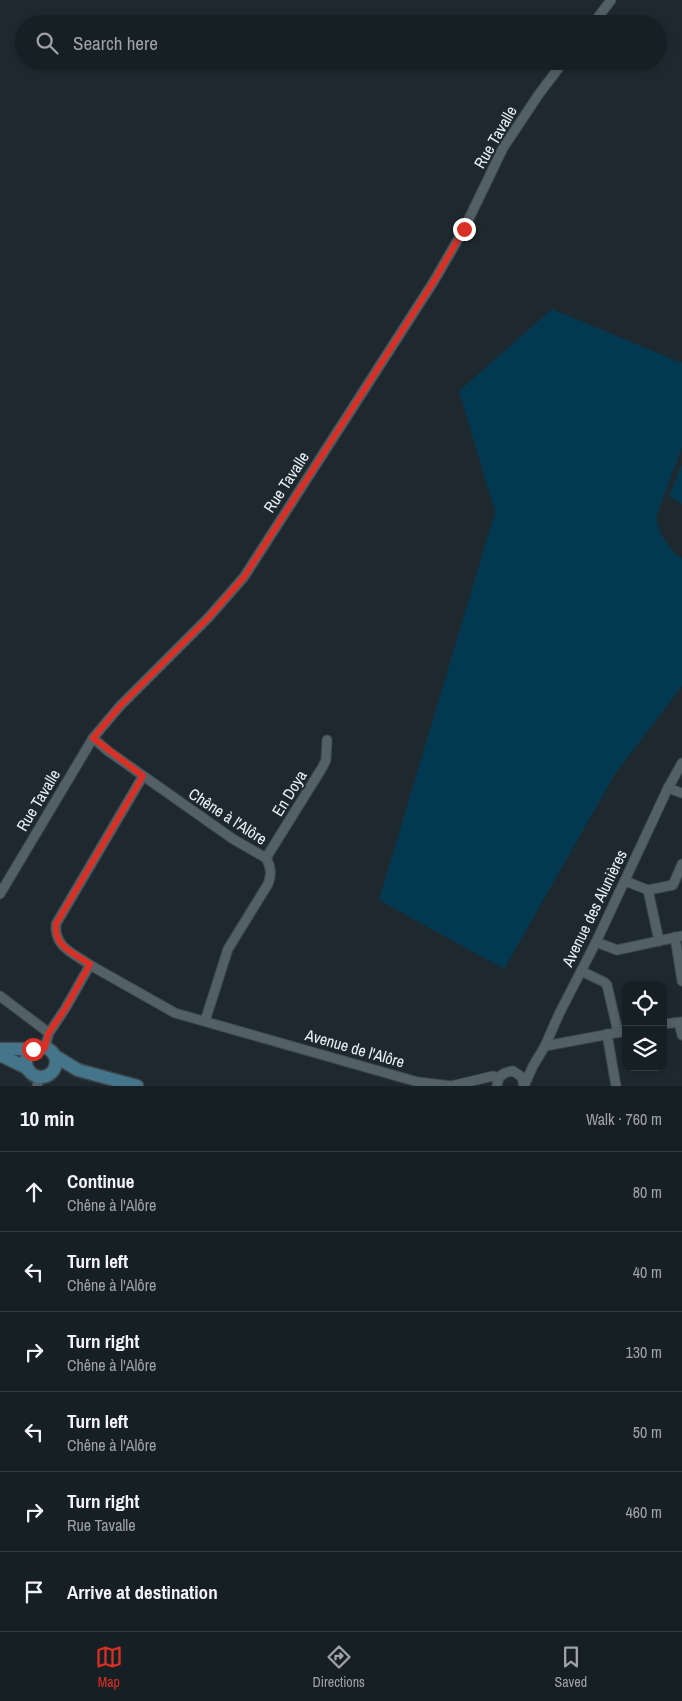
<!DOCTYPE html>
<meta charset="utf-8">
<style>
body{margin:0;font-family:"Archivo Narrow",sans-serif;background:#232c30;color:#f1f3f6}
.controls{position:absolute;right:15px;bottom:15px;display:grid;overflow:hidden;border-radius:10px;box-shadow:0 2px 8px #0003}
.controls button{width:45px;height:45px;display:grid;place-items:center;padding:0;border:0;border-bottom:1px solid #353d41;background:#161f23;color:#f1f3f6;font:25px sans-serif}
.stop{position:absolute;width:15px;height:15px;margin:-11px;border:4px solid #d93025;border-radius:50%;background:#fff}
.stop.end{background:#d93025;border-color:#fff;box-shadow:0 1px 5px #0008}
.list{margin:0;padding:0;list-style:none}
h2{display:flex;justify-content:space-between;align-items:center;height:65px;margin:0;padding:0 20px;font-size:21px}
h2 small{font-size:16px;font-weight:400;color:#9ea2a6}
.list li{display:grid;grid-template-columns:32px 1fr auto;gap:15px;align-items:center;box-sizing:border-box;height:80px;padding:0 20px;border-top:1px solid #353d41}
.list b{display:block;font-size:19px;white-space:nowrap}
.list p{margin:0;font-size:16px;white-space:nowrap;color:#9ea2a6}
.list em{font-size:16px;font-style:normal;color:#9ea2a6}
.icon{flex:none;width:28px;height:28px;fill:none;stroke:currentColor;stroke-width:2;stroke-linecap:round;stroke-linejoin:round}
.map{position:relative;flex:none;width:682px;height:1086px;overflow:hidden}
.search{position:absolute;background:#161f23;box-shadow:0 2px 8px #0003;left:15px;right:15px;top:15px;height:55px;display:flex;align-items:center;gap:12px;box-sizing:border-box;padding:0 18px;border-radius:28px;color:#9ea2a6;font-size:19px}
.sheet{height:545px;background:#161f23}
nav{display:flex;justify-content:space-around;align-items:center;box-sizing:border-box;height:70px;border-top:1px solid #353d41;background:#161f23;font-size:14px;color:#9ea2a6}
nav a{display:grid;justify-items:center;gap:2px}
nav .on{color:#d93025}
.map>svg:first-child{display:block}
.green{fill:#033950}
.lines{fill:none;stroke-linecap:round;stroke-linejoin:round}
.minor-casing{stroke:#3d474c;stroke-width:11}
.secondary-casing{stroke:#3d474c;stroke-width:15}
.minor{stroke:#536067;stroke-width:9}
.secondary{stroke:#45758a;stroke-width:12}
.route{stroke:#d93025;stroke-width:6}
.labels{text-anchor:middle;stroke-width:4;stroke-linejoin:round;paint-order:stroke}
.street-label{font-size:16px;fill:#e9f0f4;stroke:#1e292f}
</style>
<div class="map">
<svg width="682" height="1086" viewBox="0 0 682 1086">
<rect width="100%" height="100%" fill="#1e292f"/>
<g class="green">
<polygon points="552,309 682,363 682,447 656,518 662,536 675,554 682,558 682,686 615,774 504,969 379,900 495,512 459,391"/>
<polygon points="682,464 682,504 669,496"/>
</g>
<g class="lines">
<defs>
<g id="minor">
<polyline points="593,24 611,0"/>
<path d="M93,738L108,751L233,839L266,858C271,867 272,874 268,884L228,949L205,1021"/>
<polyline points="668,788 682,793"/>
<polyline points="266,858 322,768 326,760 327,740"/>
<polyline points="625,881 648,890 673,885 682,864"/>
<polyline points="648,890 659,941"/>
<polyline points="0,894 93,738 120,706 208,618 244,577 434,281 464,229 503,148 539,94 564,61"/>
<polyline points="675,937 682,981"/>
<polyline points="596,942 617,950 682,936"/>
<path d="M90,965C73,953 54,947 56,924L143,776"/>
<polyline points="581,971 604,982 607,985 618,1032"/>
<polyline points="0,996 49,1033"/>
<polyline points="679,1023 682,1035"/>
<polyline points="663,1024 682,1022"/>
<polyline points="607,1034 616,1086"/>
<polyline points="545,1046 626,1031"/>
<polyline points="45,1048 49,1033 65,1009 90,965 175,1013 418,1082 451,1086 493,1076 499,1078"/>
<polyline points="37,1086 39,1078"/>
<path d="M497,1086C497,1076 504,1072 513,1071L522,1077L524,1086"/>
<polyline points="524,1086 533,1066 545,1046 559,1014 596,942 668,788 682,763"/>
</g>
<g id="secondary">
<circle cx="41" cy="1062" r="15"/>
<polyline points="0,1049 33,1049"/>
<polyline points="0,1055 27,1068"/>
<polyline points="55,1056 78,1070 137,1086"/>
</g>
</defs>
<use href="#minor" class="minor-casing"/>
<use href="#secondary" class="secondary-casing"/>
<use href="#minor" class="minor"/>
<use href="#secondary" class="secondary"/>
</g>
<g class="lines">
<path class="route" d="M33,1049L39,1047L45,1048L48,1034L65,1009L90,964C73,953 54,947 56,924L143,776L93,738L120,706L208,618L244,577L434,281L464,229"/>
</g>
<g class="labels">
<g class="street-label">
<text transform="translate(495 137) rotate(-60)" y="6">Rue Tavalle</text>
<text transform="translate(286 482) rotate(-57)" y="6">Rue Tavalle</text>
<text transform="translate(289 793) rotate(-58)" y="6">En Doya</text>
<text transform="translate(38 800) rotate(-59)" y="6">Rue Tavalle</text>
<text transform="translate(228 816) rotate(33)" y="6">Chêne à l'Alôre</text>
<text transform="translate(594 908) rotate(-64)" y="6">Avenue des Alunières</text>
<text transform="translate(355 1048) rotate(16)" y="6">Avenue de l'Alôre</text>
</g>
</g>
</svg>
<div class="controls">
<button><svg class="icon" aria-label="locate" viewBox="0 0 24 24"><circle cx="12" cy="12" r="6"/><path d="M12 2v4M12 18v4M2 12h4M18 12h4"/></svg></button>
<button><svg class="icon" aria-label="layers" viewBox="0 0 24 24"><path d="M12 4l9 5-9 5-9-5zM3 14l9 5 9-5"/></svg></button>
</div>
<div class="stop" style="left:33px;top:1049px"></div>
<div class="stop end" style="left:464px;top:229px"></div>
<div class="search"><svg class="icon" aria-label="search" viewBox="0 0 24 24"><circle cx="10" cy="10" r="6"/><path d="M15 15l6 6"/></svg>Search here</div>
</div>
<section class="sheet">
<h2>10 min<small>Walk · 760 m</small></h2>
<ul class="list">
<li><svg class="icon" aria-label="ahead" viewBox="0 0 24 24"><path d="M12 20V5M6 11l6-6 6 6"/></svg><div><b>Continue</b><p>Chêne à l'Alôre</p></div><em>80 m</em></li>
<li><svg class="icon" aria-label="left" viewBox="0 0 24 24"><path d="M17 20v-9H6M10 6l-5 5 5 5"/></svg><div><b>Turn left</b><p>Chêne à l'Alôre</p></div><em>40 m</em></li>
<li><svg class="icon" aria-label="right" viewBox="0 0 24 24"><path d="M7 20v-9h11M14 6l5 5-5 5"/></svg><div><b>Turn right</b><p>Chêne à l'Alôre</p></div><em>130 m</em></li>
<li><svg class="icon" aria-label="left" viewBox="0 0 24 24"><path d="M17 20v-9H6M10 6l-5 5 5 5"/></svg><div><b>Turn left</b><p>Chêne à l'Alôre</p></div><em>50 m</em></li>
<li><svg class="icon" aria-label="right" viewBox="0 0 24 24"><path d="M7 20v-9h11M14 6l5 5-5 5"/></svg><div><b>Turn right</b><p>Rue Tavalle</p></div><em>460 m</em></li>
<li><svg class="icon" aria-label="arrive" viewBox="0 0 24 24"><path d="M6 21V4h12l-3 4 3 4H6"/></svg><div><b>Arrive at destination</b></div></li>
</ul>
</section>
<nav>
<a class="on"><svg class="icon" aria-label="map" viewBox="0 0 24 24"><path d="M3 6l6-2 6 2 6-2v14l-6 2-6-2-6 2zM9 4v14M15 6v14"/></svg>Map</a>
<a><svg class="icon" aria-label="directions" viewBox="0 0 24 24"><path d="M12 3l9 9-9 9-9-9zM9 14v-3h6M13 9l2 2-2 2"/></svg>Directions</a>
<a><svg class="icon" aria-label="saved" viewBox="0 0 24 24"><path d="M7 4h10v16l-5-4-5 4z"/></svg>Saved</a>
</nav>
